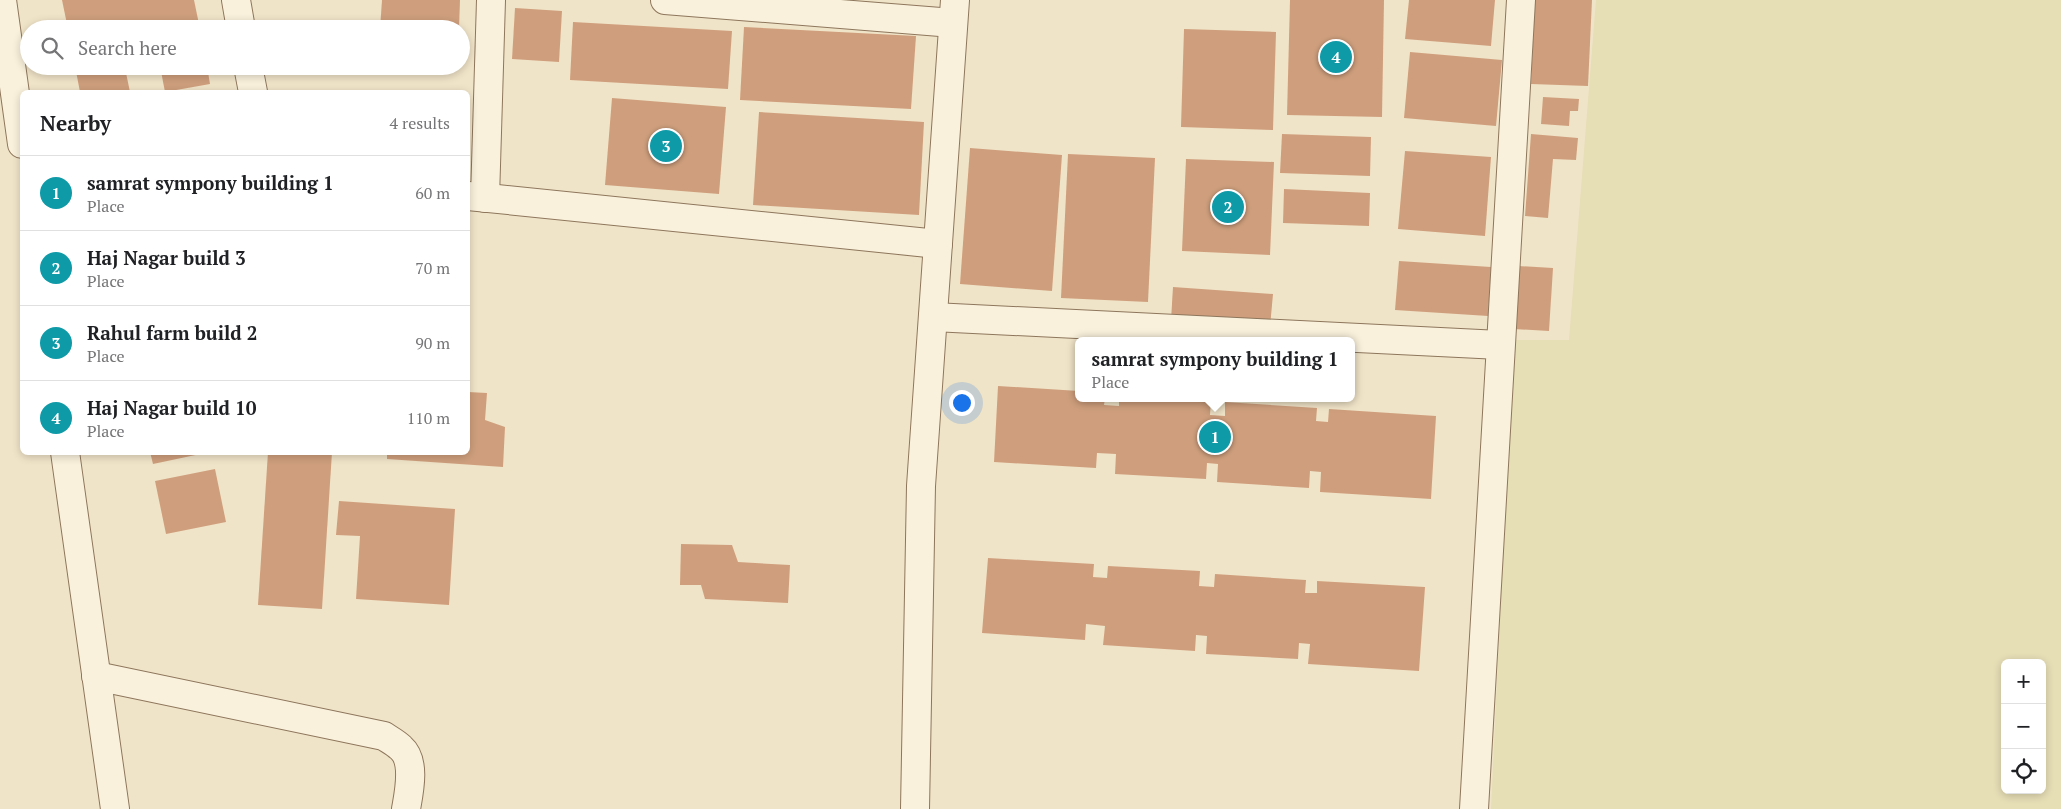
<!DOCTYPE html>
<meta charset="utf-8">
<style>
body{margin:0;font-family:"PT Serif",serif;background:#f2f2f2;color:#202124}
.controls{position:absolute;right:15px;bottom:15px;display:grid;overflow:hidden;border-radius:8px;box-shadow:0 2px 8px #0003}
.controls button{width:45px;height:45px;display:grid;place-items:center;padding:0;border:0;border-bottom:1px solid #e0e0e0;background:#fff;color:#202124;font:25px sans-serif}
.you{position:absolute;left:961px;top:402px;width:18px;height:18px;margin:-12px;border:4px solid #fff;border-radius:50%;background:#1a73e8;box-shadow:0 0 0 8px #1a73e833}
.badge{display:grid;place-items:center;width:32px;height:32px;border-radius:50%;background:#9e2a2b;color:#fff;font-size:16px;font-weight:700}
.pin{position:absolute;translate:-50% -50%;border:2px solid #fff;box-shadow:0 1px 5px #0006}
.popup{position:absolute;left:1075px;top:337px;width:280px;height:65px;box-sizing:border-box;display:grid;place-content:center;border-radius:8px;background:#fff;filter:drop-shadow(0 1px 4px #0005);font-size:16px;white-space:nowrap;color:#757577}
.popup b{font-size:19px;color:#202124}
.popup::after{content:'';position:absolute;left:50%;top:100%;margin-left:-10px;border:10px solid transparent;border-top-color:#fff}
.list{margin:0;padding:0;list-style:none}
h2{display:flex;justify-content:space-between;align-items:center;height:65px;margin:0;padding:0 20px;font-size:21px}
h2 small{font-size:16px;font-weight:400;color:#757577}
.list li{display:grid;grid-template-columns:32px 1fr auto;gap:15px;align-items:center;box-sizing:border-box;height:75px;padding:0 20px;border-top:1px solid #e0e0e0}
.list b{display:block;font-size:19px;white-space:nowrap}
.list p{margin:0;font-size:16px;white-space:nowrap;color:#757577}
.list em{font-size:16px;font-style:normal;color:#757577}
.icon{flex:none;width:28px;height:28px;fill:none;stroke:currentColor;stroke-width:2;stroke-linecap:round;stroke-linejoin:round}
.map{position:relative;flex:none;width:2061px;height:809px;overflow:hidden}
.search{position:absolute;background:#fff;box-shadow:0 2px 8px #0003;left:20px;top:20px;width:450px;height:55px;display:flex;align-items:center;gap:12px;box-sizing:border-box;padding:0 18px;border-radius:28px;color:#757577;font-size:19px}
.panel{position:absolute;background:#fff;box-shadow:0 2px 8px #0003;left:20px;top:90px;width:450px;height:365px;border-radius:8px}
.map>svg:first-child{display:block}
.farmland{fill:#e6deb5;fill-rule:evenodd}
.building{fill:#cf9f7d}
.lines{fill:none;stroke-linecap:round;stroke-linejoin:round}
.minor-casing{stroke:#8d765c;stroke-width:30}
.tertiary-casing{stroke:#8d765c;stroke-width:30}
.minor{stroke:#faf1dc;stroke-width:28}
.tertiary{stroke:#faf1dc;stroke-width:28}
</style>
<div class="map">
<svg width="2061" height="809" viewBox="0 0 2061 809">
<rect width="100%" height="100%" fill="#f0e4c8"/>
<path class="farmland" d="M1596,0H2061V809H1491L1513,340H1569ZM2005,663H2042V790H2005Z"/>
<g class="building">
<polygon points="62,0 194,0 200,29 68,29"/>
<polygon points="382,0 460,0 459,29 380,29"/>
<polygon points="1290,0 1384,0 1382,117 1287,115"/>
<polygon points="1409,0 1495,0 1491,46 1405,39"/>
<polygon points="1535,0 1592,0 1588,86 1531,84"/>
<polygon points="515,8 562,11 559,62 512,59"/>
<polygon points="573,22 732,31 728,89 570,80"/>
<polygon points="744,27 916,36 911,109 740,100"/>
<polygon points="1184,29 1276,32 1273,130 1181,127"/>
<polygon points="1410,52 1502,60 1496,126 1404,118"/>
<polygon points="75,66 130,66 125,68 130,92 80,92"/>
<polygon points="160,66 207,66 210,84 165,92"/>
<polygon points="1543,97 1579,99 1578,111 1570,111 1569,126 1541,124"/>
<polygon points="612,98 726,107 719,194 605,185"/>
<polygon points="759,112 924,122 919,215 753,205"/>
<polygon points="1282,134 1371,137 1370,176 1280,173"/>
<polygon points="1531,134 1578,138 1576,160 1553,159 1548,218 1525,216"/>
<polygon points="970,148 1062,155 1052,291 960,284"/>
<polygon points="1405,151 1491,157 1485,236 1398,229"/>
<polygon points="1068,154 1155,158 1148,302 1061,298"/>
<polygon points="1186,159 1274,162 1270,255 1182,251"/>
<polygon points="1284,189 1370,193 1369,226 1283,223"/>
<polygon points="1399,261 1491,267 1488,316 1395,310"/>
<polygon points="1518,266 1553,268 1549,331 1513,329"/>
<polygon points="1173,287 1273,294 1270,327 1171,320"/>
<polygon points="998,386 1079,391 1079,398 1105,398 1104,405 1119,406 1119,398 1211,400 1210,415 1225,416 1225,402 1317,408 1316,421 1328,422 1329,409 1436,416 1431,499 1320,492 1321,472 1310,471 1309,488 1217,482 1218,464 1207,463 1206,479 1115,474 1116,454 1097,453 1096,468 994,462"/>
<polygon points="468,392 487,393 485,420 505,427 503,467 387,459 387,452 468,452"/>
<polygon points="150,452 205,452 205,453 153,464"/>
<polygon points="268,452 332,452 322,609 258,605"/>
<polygon points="215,469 226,522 166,534 155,481"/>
<polygon points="339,501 455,509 449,605 356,599 360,536 336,535"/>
<polygon points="681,544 732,545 738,562 790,565 788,603 705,599 701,585 680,585"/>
<polygon points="988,558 1094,564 1093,577 1107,578 1108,566 1200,571 1199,586 1214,587 1215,574 1306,580 1305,593 1317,593 1317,581 1425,587 1419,671 1308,664 1310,644 1299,643 1298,659 1206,654 1207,636 1196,635 1195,651 1103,645 1105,626 1086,624 1085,640 982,633"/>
</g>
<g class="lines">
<defs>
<g id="minor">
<polyline points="236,0 241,29"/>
<polyline points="665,0 953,23"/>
<polyline points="248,66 253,92"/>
<polyline points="468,196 938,244"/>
<polyline points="485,198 491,0"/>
<polyline points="933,317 1500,345"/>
<path d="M96,676L384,736C390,740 396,743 401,748C416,761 409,792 406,809"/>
<polyline points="915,809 921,486 955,0"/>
<polyline points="1474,809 1521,0"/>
</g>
<g id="tertiary">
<polyline points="2,0 22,144"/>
<polyline points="65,452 115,809"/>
</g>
</defs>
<use href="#minor" class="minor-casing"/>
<use href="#tertiary" class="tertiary-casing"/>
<use href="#minor" class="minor"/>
<use href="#tertiary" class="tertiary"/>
</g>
</svg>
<div class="controls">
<button>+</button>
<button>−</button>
<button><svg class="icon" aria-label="locate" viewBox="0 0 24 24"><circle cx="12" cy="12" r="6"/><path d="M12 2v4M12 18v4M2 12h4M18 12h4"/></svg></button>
</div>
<div class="you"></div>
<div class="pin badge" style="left:1215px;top:437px;background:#0f9aa8">1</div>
<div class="popup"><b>samrat sympony building 1</b>Place</div>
<div class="pin badge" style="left:1228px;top:207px;background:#0f9aa8">2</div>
<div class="pin badge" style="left:666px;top:146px;background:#0f9aa8">3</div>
<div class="pin badge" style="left:1336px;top:57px;background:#0f9aa8">4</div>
<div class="search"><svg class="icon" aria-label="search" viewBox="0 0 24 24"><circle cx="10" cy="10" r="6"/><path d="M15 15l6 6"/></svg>Search here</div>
<section class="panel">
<h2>Nearby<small>4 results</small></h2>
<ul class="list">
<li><span class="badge" style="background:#0f9aa8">1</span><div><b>samrat sympony building 1</b><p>Place</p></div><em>60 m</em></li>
<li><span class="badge" style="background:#0f9aa8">2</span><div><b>Haj Nagar build 3</b><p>Place</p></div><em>70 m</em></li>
<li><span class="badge" style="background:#0f9aa8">3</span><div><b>Rahul farm build 2</b><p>Place</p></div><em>90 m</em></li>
<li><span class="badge" style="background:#0f9aa8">4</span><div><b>Haj Nagar build 10</b><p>Place</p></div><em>110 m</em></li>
</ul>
</section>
</div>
